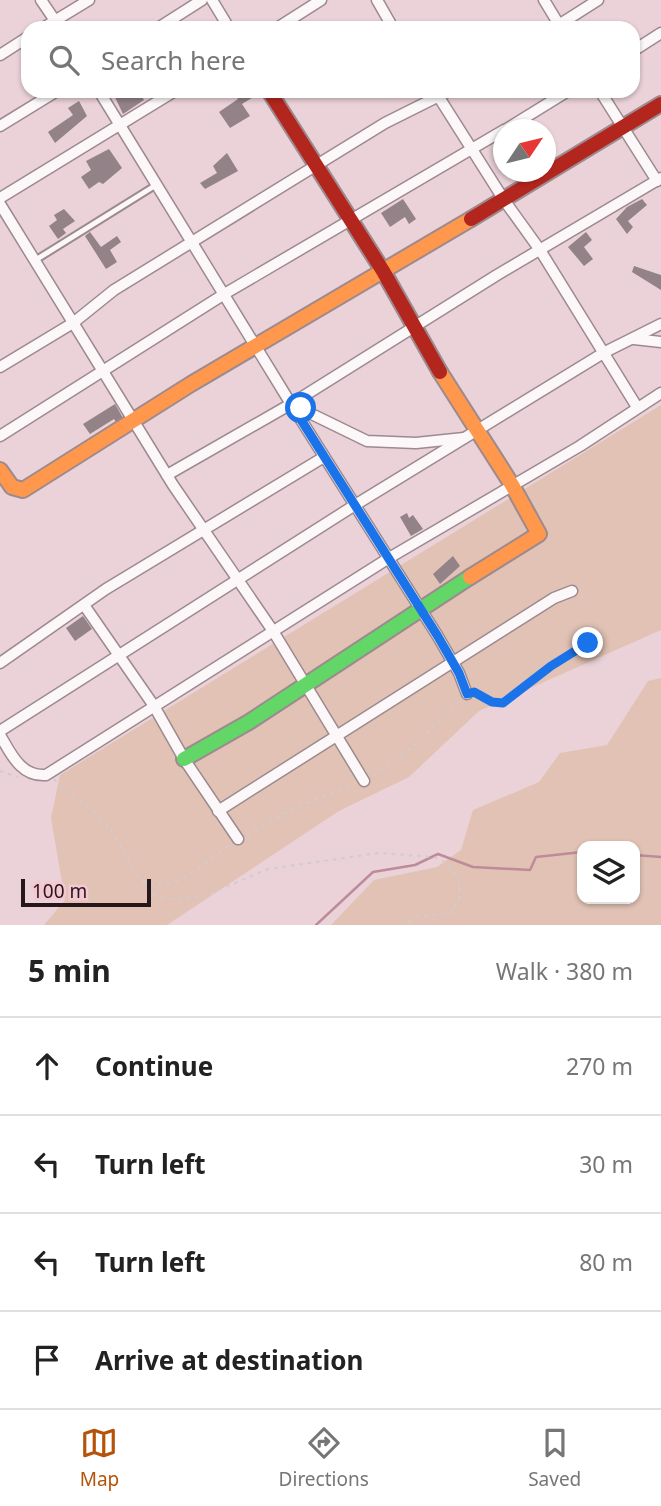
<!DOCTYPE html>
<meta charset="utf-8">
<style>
body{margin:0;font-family:"Noto Sans",sans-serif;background:#f6f6f6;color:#222}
.controls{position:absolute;right:21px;bottom:21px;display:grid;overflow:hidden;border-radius:14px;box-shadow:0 2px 5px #0004}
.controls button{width:63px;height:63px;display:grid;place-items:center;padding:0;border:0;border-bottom:2px solid #e0e0e0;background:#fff;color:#222;font:35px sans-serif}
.compass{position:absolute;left:493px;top:119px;width:63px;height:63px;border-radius:50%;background:#fff;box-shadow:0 2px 5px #0004;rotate:55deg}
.scale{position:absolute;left:21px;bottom:18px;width:130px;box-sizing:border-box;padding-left:7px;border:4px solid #26171b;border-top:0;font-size:19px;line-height:24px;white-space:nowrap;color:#26171b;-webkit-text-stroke:5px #f5c7d3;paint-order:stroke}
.stop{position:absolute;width:21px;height:21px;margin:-16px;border:5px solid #1a73e8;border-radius:50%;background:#fff}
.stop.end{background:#1a73e8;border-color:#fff;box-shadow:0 2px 7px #0008}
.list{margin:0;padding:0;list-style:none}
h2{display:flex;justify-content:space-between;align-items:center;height:91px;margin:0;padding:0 28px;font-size:30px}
h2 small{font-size:23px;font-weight:400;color:#767676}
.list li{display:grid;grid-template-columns:46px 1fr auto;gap:21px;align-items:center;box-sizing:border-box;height:98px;padding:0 28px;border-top:2px solid #e0e0e0}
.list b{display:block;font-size:26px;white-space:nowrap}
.list em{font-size:23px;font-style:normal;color:#767676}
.icon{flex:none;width:38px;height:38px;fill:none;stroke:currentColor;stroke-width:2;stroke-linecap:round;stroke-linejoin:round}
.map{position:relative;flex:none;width:661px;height:925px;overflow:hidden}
.search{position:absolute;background:#fff;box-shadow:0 2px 5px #0004;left:21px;right:21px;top:21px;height:77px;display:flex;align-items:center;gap:18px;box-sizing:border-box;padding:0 24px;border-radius:21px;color:#767676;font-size:26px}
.sheet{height:483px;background:#fff}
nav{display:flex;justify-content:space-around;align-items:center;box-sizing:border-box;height:98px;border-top:2px solid #e0e0e0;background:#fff;font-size:19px;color:#767676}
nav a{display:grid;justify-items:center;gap:4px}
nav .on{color:#b45309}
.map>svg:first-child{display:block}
.green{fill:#e1c2b5;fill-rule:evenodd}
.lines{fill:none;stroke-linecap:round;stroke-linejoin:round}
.stream{stroke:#be8b9a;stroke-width:2.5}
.building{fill:#938287}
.lane-casing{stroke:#9c8a8f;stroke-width:9}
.street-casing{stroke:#9c8a8f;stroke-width:13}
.fast-casing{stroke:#9c8a8f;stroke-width:18}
.slow-casing{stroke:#9c8a8f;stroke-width:18}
.jam-casing{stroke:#9c8a8f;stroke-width:18}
.path{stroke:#d3cbcd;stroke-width:2;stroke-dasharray:3.5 5;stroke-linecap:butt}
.lane{stroke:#fcf8f9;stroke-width:5}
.street{stroke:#fcf8f9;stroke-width:10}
.fast{stroke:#63d668;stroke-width:14}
.slow{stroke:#ff974d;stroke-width:14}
.jam{stroke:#b3261e;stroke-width:14}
.route{stroke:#1a73e8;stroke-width:9}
</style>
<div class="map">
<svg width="661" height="925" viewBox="0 0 661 925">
<rect width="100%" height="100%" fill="#ead2d8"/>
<g class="green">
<polygon points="661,405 661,630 479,711 409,777 339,811 167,925 44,925 65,900 51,818 60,775"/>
<path d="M661,678V925H331L374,880L437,867L461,850L473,810L539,782L560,753L607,745L648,681ZM582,846H635V899H582Z"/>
</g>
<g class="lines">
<g class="stream">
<polyline points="635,855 661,857"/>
<polyline points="316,925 373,872 415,865 438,854 473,867 530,870 536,857 582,852"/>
</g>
</g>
<g class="building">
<polygon points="112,91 148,91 141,95 144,100 123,114"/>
<polygon points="232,91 260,93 242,104 250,116 230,128 219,112 238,99"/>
<polygon points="79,101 87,116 55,143 48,132 73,115 68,108"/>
<polygon points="109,149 122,168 103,184 99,182 89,189 81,177 91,170 86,161"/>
<polygon points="227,153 238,171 205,189 200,183 217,173 213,166"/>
<polygon points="403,199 416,219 409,224 405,217 390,227 381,213"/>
<polygon points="642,199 647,205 628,221 633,227 627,234 616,219 627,207"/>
<polygon points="64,209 75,221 63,229 66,233 58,239 49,226 57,220 54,215"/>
<polygon points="90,232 101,247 117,236 121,242 110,250 117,262 106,269 85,236"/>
<polygon points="586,232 592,240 584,247 593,259 584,266 568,247"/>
<polygon points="634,266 661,275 661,290 632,272"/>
<polygon points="115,404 123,418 116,422 114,419 90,434 83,424"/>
<polygon points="407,513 409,518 413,515 423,529 411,536 400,517"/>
<polygon points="453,556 460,566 440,584 433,574"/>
<polygon points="83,616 92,629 75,641 66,628"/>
</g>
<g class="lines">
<defs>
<polyline id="lane" points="34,261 156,185"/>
<g id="street">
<polyline points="41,0 60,28"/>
<polyline points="212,0 229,28"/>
<polyline points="377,0 393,28"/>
<polyline points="544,0 561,28"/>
<polyline points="43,28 89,0"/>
<polyline points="158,28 202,0"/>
<polyline points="277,28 321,0"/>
<polyline points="554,28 598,0"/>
<polyline points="633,51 661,33"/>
<polyline points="0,55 28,37"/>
<polyline points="99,91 291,404 367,441 416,443 464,438"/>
<polyline points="435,91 504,200 540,250 637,407"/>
<polyline points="600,91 657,181"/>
<polyline points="0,126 57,91"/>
<polyline points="505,130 568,91"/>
<polyline points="0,198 175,91"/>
<polyline points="0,204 173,485 273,631 364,781"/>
<polyline points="634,339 661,342"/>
<polyline points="0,367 73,323 114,290 385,123 449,91"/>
<polyline points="291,404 437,635 459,673 467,694"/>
<polyline points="0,436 226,293 504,130"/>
<polyline points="167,475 291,404 497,275 661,178"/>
<polyline points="84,605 154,706 184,759 238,839"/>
<polyline points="0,663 106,589 324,457"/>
<polyline points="0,731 355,505 605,352 661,324"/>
<path d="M0,735C11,754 21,777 46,775L389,558L580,446L661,393"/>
<polyline points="218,811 554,598 572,591"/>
</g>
<polyline id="fast" points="184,759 249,722 470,577"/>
<g id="slow">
<polyline points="440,372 512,485 539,534 470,577"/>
<polyline points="0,470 12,487 23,490 191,384 471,219"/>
</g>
<g id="jam">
<polyline points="269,91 383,271 440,372"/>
<polyline points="471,219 661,104"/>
</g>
</defs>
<use href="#lane" class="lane-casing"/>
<use href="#street" class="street-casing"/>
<use href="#fast" class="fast-casing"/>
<use href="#slow" class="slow-casing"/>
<use href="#jam" class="jam-casing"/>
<g class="path">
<polyline points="478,694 492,702 506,701 551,666 607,633"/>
<polyline points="0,771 18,777"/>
<polyline points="373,776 411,748 461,699"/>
<path d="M54,779C70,797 92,807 108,826C120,840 125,858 136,873C161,906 207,861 230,845"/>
<polyline points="247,835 295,808 355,784"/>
<polyline points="143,881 153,895 167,899 202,897 268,869 379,853 434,857 447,863 459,879 459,899 451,913 416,917 405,925"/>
</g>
<use href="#lane" class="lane"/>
<use href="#street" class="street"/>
<use href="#fast" class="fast"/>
<use href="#slow" class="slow"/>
<use href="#jam" class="jam"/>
</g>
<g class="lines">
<polyline class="route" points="301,408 291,404 437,635 459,673 467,694 474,692 492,702 503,703 551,666 588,643"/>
</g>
</svg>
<div class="controls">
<button><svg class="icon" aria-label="layers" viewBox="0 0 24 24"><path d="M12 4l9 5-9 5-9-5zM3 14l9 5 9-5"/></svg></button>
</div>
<svg class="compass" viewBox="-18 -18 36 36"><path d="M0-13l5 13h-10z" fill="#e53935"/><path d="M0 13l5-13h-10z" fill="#767676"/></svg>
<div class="scale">100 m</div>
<div class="stop" style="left:301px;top:408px"></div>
<div class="stop end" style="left:588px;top:643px"></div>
<div class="search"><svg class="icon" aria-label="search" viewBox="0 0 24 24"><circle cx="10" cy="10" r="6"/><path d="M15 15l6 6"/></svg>Search here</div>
</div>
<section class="sheet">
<h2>5 min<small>Walk · 380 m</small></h2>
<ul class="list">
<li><svg class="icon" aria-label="ahead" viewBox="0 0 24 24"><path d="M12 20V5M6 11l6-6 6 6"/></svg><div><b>Continue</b></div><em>270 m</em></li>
<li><svg class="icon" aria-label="left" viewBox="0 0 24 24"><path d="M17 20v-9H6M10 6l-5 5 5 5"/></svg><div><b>Turn left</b></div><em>30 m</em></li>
<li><svg class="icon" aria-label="left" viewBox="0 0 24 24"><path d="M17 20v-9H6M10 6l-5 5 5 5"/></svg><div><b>Turn left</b></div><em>80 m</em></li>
<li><svg class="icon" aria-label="arrive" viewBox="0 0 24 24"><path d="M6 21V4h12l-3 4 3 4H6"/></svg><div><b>Arrive at destination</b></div></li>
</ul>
</section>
<nav>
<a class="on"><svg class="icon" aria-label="map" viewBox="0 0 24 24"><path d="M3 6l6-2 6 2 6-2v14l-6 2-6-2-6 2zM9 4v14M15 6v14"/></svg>Map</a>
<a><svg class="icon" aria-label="directions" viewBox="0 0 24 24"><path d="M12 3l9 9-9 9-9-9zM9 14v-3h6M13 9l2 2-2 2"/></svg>Directions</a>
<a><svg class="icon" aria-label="saved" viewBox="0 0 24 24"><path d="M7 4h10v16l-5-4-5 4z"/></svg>Saved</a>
</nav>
